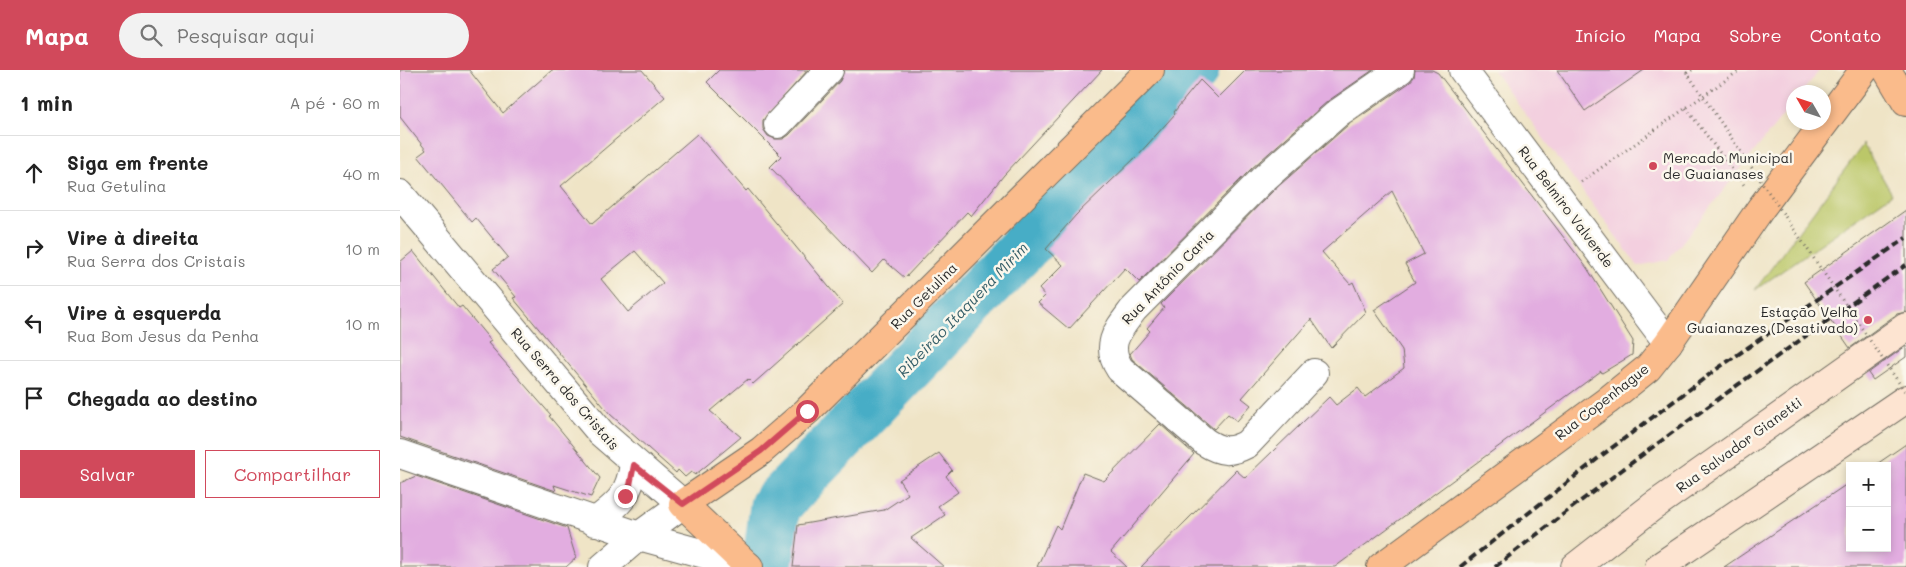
<!DOCTYPE html>
<html lang="pt">
<meta charset="utf-8">
<style>
body{margin:0;font-family:Mali,sans-serif;background:#f2f2f2;color:#222}
.controls{position:absolute;right:15px;bottom:15px;display:grid;overflow:hidden;border-radius:0px;box-shadow:0 2px 8px #0003}
.controls button{width:45px;height:45px;display:grid;place-items:center;padding:0;border:0;border-bottom:1px solid #e0e0e0;background:#fff;color:#222;font:25px sans-serif}
.compass{position:absolute;left:1386px;top:15px;width:45px;height:45px;border-radius:50%;background:#fff;box-shadow:0 2px 8px #0003;rotate:309deg}
.stop{position:absolute;width:15px;height:15px;margin:-11px;border:4px solid #d1495b;border-radius:50%;background:#fff}
.stop.end{background:#d1495b;border-color:#fff;box-shadow:0 1px 5px #0008}
.list{margin:0;padding:0;list-style:none}
h2{display:flex;justify-content:space-between;align-items:center;height:65px;margin:0;padding:0 20px;font-size:21px}
h2 small{font-size:16px;font-weight:400;color:#767676}
.list li{display:grid;grid-template-columns:32px 1fr auto;gap:15px;align-items:center;box-sizing:border-box;height:75px;padding:0 20px;border-top:1px solid #e0e0e0}
.list b{display:block;font-size:19px;white-space:nowrap}
.list p{margin:0;font-size:16px;white-space:nowrap;color:#767676}
.list em{font-size:16px;font-style:normal;color:#767676}
.actions{display:flex;gap:10px;padding:15px 20px}
.actions a{flex:1;padding:11px 0;border:1px solid #d1495b;border-radius:0px;text-align:center;font-size:18px;color:#d1495b}
.actions .main{background:#d1495b;color:#fff}
.icon{flex:none;width:28px;height:28px;fill:none;stroke:currentColor;stroke-width:2;stroke-linecap:round;stroke-linejoin:round}
.map{position:relative;flex:none;width:1506px;height:497px;overflow:hidden}
header{display:flex;align-items:center;gap:30px;box-sizing:border-box;height:70px;padding:0 25px;background:#d1495b;color:#fff}
header strong{font-size:24px}
nav{display:flex;gap:28px;margin-inline-start:auto;font-size:18px}
.search{width:350px;height:45px;background:#f2f2f2;display:flex;align-items:center;gap:12px;box-sizing:border-box;padding:0 18px;border-radius:28px;color:#767676;font-size:19px}
main{display:flex}
aside{flex:1;background:#fff}
.map>svg:first-child{display:block}
.built{fill:#f3cfdf}
.green{fill:#bbc769;stroke:#73794a}
.lines{fill:none;stroke-linecap:round;stroke-linejoin:round}
.river{stroke:#46adc6;stroke-width:51}
.building{fill:#e2ade0;fill-rule:evenodd}
.minor-casing{stroke:#706c61;stroke-width:30}
.secondary-casing{stroke:#706c61;stroke-width:30}
.primary-casing{stroke:#706c61;stroke-width:30}
.path{stroke:#706c61;stroke-width:3;stroke-dasharray:1 4;stroke-linecap:butt}
.minor{stroke:#fff;stroke-width:28}
.secondary{stroke:#fde4d1;stroke-width:28}
.primary{stroke:#fabb8b;stroke-width:28}
.rail{stroke:#2b2b2b;stroke-width:4;stroke-dasharray:8 4;stroke-linecap:butt}
.path-bridge{stroke:#706c61;stroke-width:3;stroke-dasharray:1 4;stroke-linecap:butt}
.route{stroke:#d1495b;stroke-width:6}
.poi-dot{fill:#d1495b;stroke:#fbf7ec;stroke-width:2}
.labels{text-anchor:middle;stroke-width:5;stroke-linejoin:round;paint-order:stroke}
.poi-label{font-size:14px;fill:#2b2b2b;stroke:#fbf7ec;text-anchor:start}
.street-label{font-size:14px;fill:#2b2b2b;stroke:#fbf7ec}
.water-label{font-size:15px;font-style:italic;fill:#365f69;stroke:#fbf7ec}
</style>
<header>
<strong>Mapa</strong>
<div class="search"><svg class="icon" aria-label="search" viewBox="0 0 24 24"><circle cx="10" cy="10" r="6"/><path d="M15 15l6 6"/></svg>Pesquisar aqui</div>
<nav><a>Início</a><a>Mapa</a><a>Sobre</a><a>Contato</a></nav>
</header>
<main>
<aside>
<h2>1 min<small>A pé · 60 m</small></h2>
<ul class="list">
<li><svg class="icon" aria-label="ahead" viewBox="0 0 24 24"><path d="M12 20V5M6 11l6-6 6 6"/></svg><div><b>Siga em frente</b><p>Rua Getulina</p></div><em>40 m</em></li>
<li><svg class="icon" aria-label="right" viewBox="0 0 24 24"><path d="M7 20v-9h11M14 6l5 5-5 5"/></svg><div><b>Vire à direita</b><p>Rua Serra dos Cristais</p></div><em>10 m</em></li>
<li><svg class="icon" aria-label="left" viewBox="0 0 24 24"><path d="M17 20v-9H6M10 6l-5 5 5 5"/></svg><div><b>Vire à esquerda</b><p>Rua Bom Jesus da Penha</p></div><em>10 m</em></li>
<li><svg class="icon" aria-label="arrive" viewBox="0 0 24 24"><path d="M6 21V4h12l-3 4 3 4H6"/></svg><div><b>Chegada ao destino</b></div></li>
</ul>
<div class="actions"><a class="main">Salvar</a><a>Compartilhar</a></div>
</aside>
<div class="map">
<svg width="1506" height="497" viewBox="0 0 1506 497">
<rect width="100%" height="100%" fill="#fbf7ec"/>
<filter id="ink" filterUnits="userSpaceOnUse"><feTurbulence type="fractalNoise" baseFrequency=".02" numOctaves="2"/><feDisplacementMap in="SourceGraphic" scale="10" xChannelSelector="R" yChannelSelector="G"/><feConvolveMatrix kernelMatrix="1 2 1 2 8 2 1 2 1" color-interpolation-filters="sRGB"/></filter>
<filter id="wash" filterUnits="userSpaceOnUse"><feTurbulence type="fractalNoise" baseFrequency=".0096" numOctaves="4" result="noise"/><feDisplacementMap in="SourceGraphic" scale="20" xChannelSelector="R" yChannelSelector="G"/><feGaussianBlur stdDeviation="1.12" result="paint"/><feColorMatrix in="noise" values="0 0 0 0 0 0 0 0 0 0 0 0 0 0 0 0 0 1.4 0 .05"/><feComposite in="paint" operator="in"/></filter>
<g filter="url(#wash)">
<rect width="100%" height="100%" fill="#efe4c6"/>
<polygon class="built" points="1093,0 1420,0 1402,22 1394,22 1393,33 1268,190 1238,196"/>
<polygon class="green" points="1463,74 1492,124 1355,220 1463,75"/>
<g class="lines">
<polyline class="river" points="367,497 375,436 794,0"/>
</g>
<g id="blocks">
<g class="building">
<path d="M0,0H69L103,43L152,0H242L265,27L161,116L192,154L297,64L346,121L348,119L443,234L353,314L348,309L310,341L341,367L295,405L291,402L285,407L278,400L276,403L210,344L113,228L116,227L93,199L108,187L76,148L72,152L18,86L26,80L0,47ZM235,181L263,213L228,242L201,209Z"/>
<polygon points="319,0 408,0 363,50 363,59 368,66 375,69 383,69 389,65 440,11 444,0 702,0 604,105 571,146 567,142 505,208 484,190 472,203 370,97 381,86 307,12"/>
<polygon points="846,0 973,0 928,31 852,98 739,212 725,198 669,259 638,233 645,226 639,219 663,195 646,179 676,145 738,85 775,44 774,42 800,10 818,28"/>
<polygon points="1015,0 1032,0 1038,3 1123,114 1187,198 1233,271 1232,285 1202,303 1201,301 935,497 741,497 836,400 845,408 929,327 936,335 958,318 965,327 1004,298 1002,280 974,240 1015,212 1005,194 1024,184 992,121 922,182 950,214 953,212 966,242 931,278 911,249 842,328 851,335 837,351 828,344 814,359 732,289 730,284 750,261 747,258 764,238 761,234 873,121 948,55 1009,13 1014,7"/>
<polygon points="1157,0 1244,0 1185,41"/>
<polygon points="1506,140 1506,242 1497,244 1450,278 1404,212"/>
<polygon points="13,181 59,238 62,236 91,271 88,273 151,345 149,346 200,408 191,427 154,415 156,421 0,367 0,192"/>
<polygon points="1506,276 1506,287 1473,310 1468,303"/>
<polygon points="760,354 794,384 711,482 727,497 637,497 656,455 660,459 683,403 704,411"/>
<polygon points="1506,374 1506,497 1324,497 1450,412 1450,478 1487,478 1487,396 1474,396"/>
<polygon points="539,383 552,400 546,406 558,422 538,436 545,445 511,468 544,497 393,497 398,455 484,440 508,424 499,410"/>
<polygon points="16,406 167,458 176,488 166,497 0,497 0,413"/>
</g>
</g>
</g>
<g filter="url(#ink)">
<use href="#blocks" fill-opacity="0" stroke="#706c61" stroke-width="1"/>
<g class="lines">
<defs>
<g id="minor">
<polyline points="1063,0 1268,273"/>
<polyline points="378,54 429,0"/>
<polyline points="0,124 201,363 283,434 239,466 203,497"/>
<path d="M914,303L847,374C830,383 821,382 805,372L720,299C704,275 718,260 733,240L862,110L938,43L1000,0"/>
<polyline points="0,384 239,466 348,496"/>
<path d="M195,452C220,433 229,425 234,395"/>
</g>
<g id="secondary">
<polyline points="1175,497 1252,437 1506,257"/>
<polyline points="1259,497 1506,329"/>
</g>
<g id="primary">
<polyline points="1487,0 1506,32"/>
<polyline points="349,497 283,434 361,381 407,341 750,0"/>
<polyline points="981,497 1207,331 1248,298 1268,273 1361,138 1464,0"/>
</g>
</defs>
<use href="#minor" class="minor-casing"/>
<use href="#secondary" class="secondary-casing"/>
<use href="#primary" class="primary-casing"/>
<g class="path">
<polyline points="1286,38 1344,115"/>
<polyline points="1181,112 1340,0"/>
</g>
<use href="#minor" class="minor"/>
<use href="#secondary" class="secondary"/>
<use href="#primary" class="primary"/>
<g class="rail">
<polyline points="1060,497 1201,386 1314,301 1506,168"/>
<path d="M1095,497C1229,392 1367,293 1506,195"/>
</g>
<polyline class="path-bridge" points="1292,0 1287,3 1506,323"/>
</g>
</g>
<g class="lines" filter="url(#ink)">
<polyline class="route" points="225,426 230,415 234,395 283,434 361,381 407,341"/>
</g>
<g class="poi-dot">
<circle cx="1253" cy="96" r="5"/>
<circle cx="1468" cy="250" r="5"/>
</g>
<g class="labels">
<g class="poi-label">
<text x="1263" y="93">Mercado Municipal<tspan x="1263" dy="16">de Guaianases</tspan></text>
<text x="1458" y="247" text-anchor="end">Estação Velha<tspan x="1458" dy="16">Guaianazes (Desativado)</tspan></text>
</g>
<g class="street-label">
<text transform="translate(1166 137) rotate(53)" y="5">Rua Belmiro Valverde</text>
<text transform="translate(768 207) rotate(-46)" y="5">Rua Antônio Caria</text>
<text transform="translate(524 226) rotate(-45)" y="5">Rua Getulina</text>
<text transform="translate(165 319) rotate(49)" y="5">Rua Serra dos Cristais</text>
<text transform="translate(1202 332) rotate(-38)" y="5">Rua Copenhague</text>
<text transform="translate(1339 375) rotate(-36)" y="5">Rua Salvador Gianetti</text>
</g>
<g class="water-label">
<text transform="translate(563 240) rotate(-46)" y="5">Ribeirão Itaquera Mirim</text>
</g>
</g>
</svg>
<div class="controls">
<button>+</button>
<button>−</button>
</div>
<svg class="compass" viewBox="-18 -18 36 36"><path d="M0-13l5 13h-10z" fill="#e53935"/><path d="M0 13l5-13h-10z" fill="#767676"/></svg>
<div class="stop" style="left:407px;top:341px"></div>
<div class="stop end" style="left:225px;top:426px"></div>
</div>
</main>
